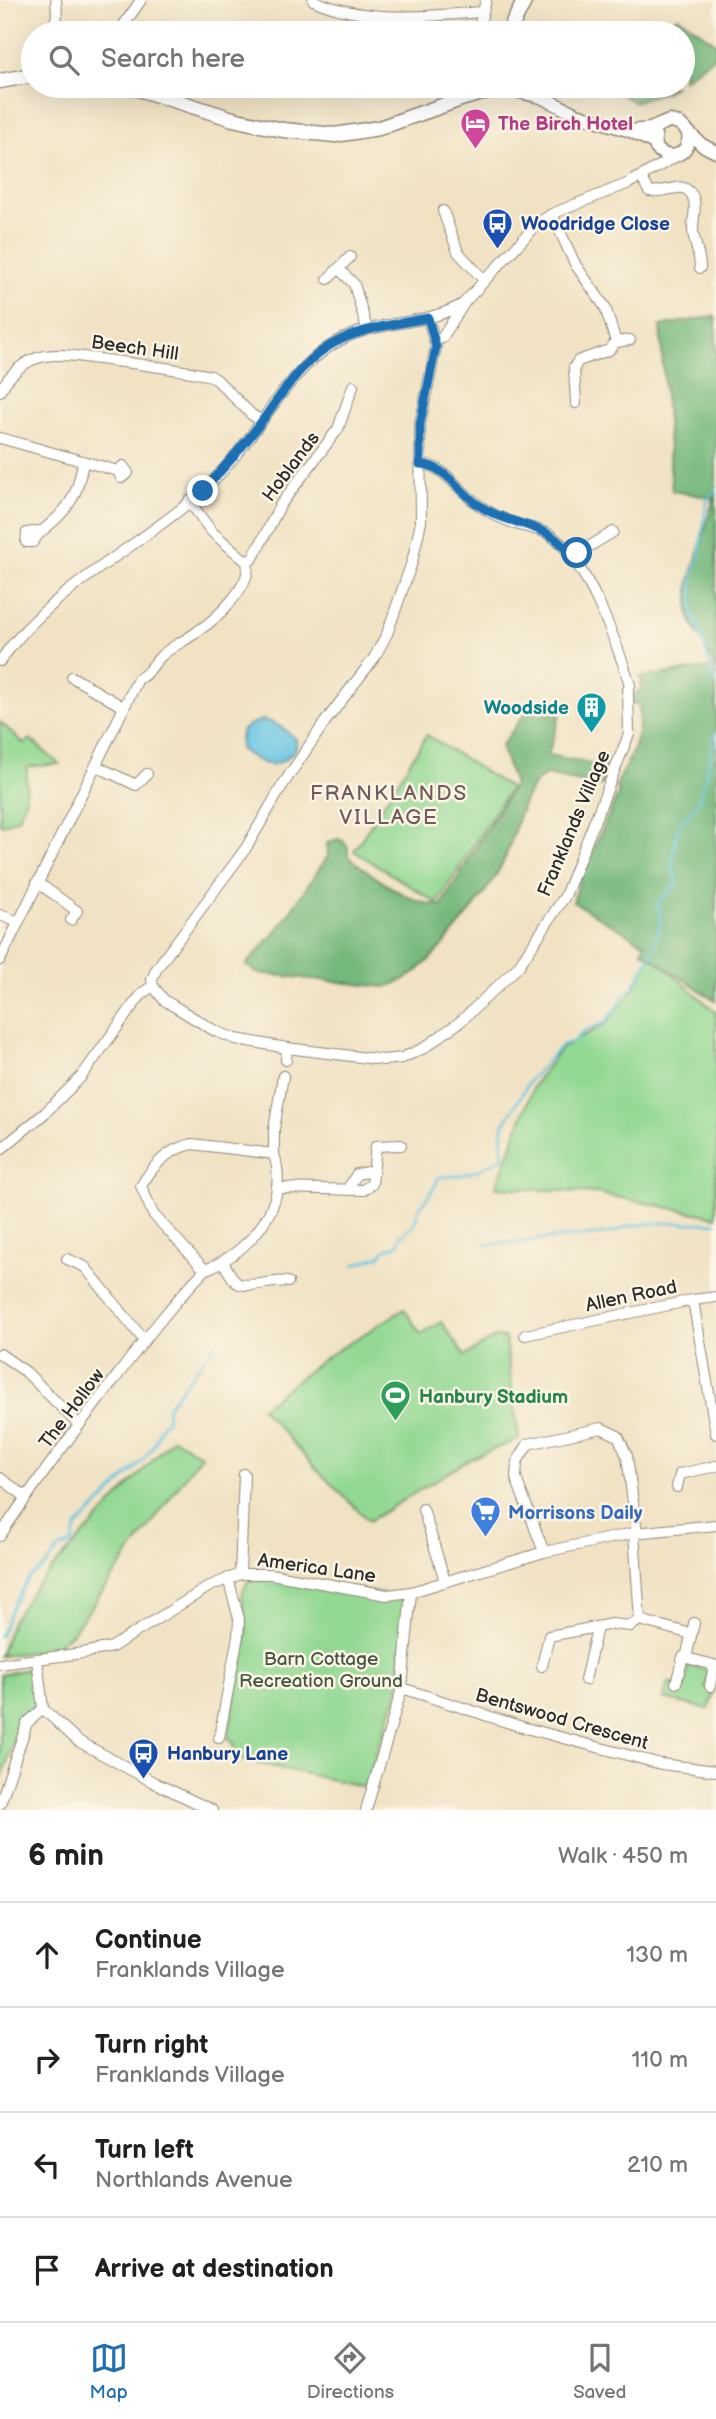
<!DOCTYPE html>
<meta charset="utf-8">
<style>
body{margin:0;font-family:"Balsamiq Sans",sans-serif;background:#f2f2f2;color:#202124}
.stop{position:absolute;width:21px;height:21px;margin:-16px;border:5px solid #1f6fb2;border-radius:50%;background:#fff}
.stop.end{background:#1f6fb2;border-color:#fff;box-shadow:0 2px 7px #0008}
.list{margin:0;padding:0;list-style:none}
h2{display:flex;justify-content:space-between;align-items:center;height:91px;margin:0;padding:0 28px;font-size:30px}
h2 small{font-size:23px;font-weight:400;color:#757577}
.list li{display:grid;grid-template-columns:46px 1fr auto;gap:21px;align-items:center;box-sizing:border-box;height:105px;padding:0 28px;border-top:2px solid #e0e0e0}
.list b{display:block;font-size:26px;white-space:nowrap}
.list p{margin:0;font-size:23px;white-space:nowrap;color:#757577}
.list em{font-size:23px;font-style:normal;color:#757577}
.icon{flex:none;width:38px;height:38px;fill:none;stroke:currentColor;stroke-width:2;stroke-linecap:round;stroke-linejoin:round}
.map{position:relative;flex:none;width:716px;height:1810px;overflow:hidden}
.search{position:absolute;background:#fff;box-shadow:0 7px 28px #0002;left:21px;right:21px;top:21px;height:77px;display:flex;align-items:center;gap:18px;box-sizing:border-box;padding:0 24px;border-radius:38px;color:#757577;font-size:26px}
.sheet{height:511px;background:#fff}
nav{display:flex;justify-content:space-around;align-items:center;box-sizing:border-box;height:98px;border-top:2px solid #e0e0e0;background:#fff;font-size:19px;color:#757577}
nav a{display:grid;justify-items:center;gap:4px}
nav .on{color:#1f6fb2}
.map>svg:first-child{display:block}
.green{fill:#92d892;stroke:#5e825e;stroke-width:2}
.forest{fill:#75b87c;stroke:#507254;stroke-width:2}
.water{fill:#64c4e2;stroke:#487886;stroke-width:2}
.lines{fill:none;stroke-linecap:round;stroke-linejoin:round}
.stream{stroke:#64c4e2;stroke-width:2.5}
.minor-casing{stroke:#8e8677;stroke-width:12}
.major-casing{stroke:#8e8677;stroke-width:15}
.highway-casing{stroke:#8e8677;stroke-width:17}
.minor{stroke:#fff;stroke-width:10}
.major{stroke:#fff;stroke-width:12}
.highway{stroke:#fff;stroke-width:14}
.route{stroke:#1f6fb2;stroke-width:9}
.labels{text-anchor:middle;stroke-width:5;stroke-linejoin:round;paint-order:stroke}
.hotel-label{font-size:19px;font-weight:bold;fill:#b23c85;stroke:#fcf5e5;text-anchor:start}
.transit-label{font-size:19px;font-weight:bold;fill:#164399;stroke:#fcf5e5;text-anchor:start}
.street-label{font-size:19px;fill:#2b2b2b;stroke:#fcf5e5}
.culture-label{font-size:19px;font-weight:bold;fill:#0d838f;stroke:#fcf5e5;text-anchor:end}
.leisure-label{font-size:19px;font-weight:bold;fill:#27864d;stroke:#fcf5e5;text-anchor:start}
.shop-label{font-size:19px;font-weight:bold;fill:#366cbe;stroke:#fcf5e5;text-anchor:start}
.park-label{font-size:19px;fill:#455645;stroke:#fcf5e5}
.neighbourhood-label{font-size:21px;letter-spacing:2px;fill:#715a59;stroke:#fcf5e5}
</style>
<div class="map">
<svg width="716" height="1810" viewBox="0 0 716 1810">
<rect width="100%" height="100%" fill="#fcf5e5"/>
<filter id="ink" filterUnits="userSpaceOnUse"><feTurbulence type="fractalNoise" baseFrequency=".0143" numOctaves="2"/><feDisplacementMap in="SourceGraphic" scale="14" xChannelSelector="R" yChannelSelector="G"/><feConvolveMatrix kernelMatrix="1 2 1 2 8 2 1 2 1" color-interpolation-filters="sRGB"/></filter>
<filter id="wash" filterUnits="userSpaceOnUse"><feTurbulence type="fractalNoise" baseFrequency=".00686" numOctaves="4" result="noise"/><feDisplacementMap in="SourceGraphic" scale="28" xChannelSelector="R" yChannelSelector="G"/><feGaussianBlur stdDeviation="1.57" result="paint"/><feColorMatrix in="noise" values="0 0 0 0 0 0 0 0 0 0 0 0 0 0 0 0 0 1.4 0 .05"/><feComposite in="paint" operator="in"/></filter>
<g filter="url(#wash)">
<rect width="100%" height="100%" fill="#f0e2c3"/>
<g class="green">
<polygon points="0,722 24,744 30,739 59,764 27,767 26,797 19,818 2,825 0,824"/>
<polygon points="427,735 510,788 437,903 354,851"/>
<polygon points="651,955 716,1012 716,1217 596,1193 496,1187 534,1085 561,1048 605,1024 633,990"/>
<polygon points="404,1309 421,1334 441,1322 465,1356 495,1337 505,1338 519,1439 472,1458 369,1521 320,1473 261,1408 325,1358"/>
<polygon points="173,1438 201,1455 73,1632 52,1649 0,1656 12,1621 35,1587"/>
<polygon points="273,1578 406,1597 399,1688 365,1787 234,1758 234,1744 228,1738 247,1633 242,1593 248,1581"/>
<polygon points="688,1666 709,1670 705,1688 714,1690 709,1709 664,1699 667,1683 684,1687"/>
<polygon points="27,1669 38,1702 21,1717 0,1785 0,1675"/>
</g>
<g class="forest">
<polygon points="679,17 716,43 716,55 683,80 683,33 649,33 652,28"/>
<polygon points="620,86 674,86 667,91 634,102 617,92"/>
<path d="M715,316L716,322V1001L642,951L645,944L573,902L579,882L619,792L616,786C629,760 645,732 638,703L632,704L631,695L640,691L642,683L640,677L715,667L689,616V584L714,498L672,491L660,326Z"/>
<path d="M526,712L560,715L548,755L608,767L604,783L600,786L546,775C521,787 515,836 504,860C490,890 434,963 405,979C399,983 391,985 385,987L257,973L246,965L278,929L328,856L327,843L338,839L343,841L348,847V856C370,874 412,907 441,905L514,785L501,746Z"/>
</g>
<path class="water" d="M262,720C276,722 285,729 296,739V748C277,773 262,766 240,749L241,732L249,725Z"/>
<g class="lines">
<g class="stream">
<polyline points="716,489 707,501 699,556 692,579 693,611 716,684"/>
<polyline points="485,1245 613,1233 626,1227 654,1223 716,1223"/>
<path d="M354,1265L380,1256L385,1250L398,1245L400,1237L414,1224L419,1209L436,1185L438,1177C462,1178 481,1170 502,1158L503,1126L530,1080L562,1045L573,1042L585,1030L604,1023L622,1002V994L632,989L651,955L661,922L658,903L678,882L672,869L676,835L681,822L699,802L716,733"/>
<polyline points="0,1636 13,1605 29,1578 45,1566 59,1549 72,1543 77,1527 142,1461 154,1445 162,1424 167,1420 168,1406 216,1344"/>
</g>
</g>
</g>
<g filter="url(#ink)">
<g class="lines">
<defs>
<g id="minor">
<path d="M313,0C366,24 425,16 482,12"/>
<polyline points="478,31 486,0"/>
<polyline points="51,33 57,16 56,0"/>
<polyline points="118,33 141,0"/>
<path d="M641,177L649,191C662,194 678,184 686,189C701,199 692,218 693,230C694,243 700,254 700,268"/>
<polyline points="443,211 458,252 484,280"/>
<polyline points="552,214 575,264 605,307 616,342 609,350 578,361 574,368 576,403"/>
<polyline points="339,269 354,284 367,329"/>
<polyline points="328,279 350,257"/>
<polyline points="436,340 442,338 463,305"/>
<polyline points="616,342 630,340"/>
<path d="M0,391C9,375 25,359 45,356C62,353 81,357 99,359C136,364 174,368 211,376L217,380L252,415L262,421"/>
<polyline points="0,438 118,471 121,478 128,473 123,466 118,471"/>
<path d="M420,464C443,464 458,490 476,503C489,513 504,520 519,525C529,528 541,529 550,535C585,556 618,646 630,685L628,690L629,734L565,896L518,967L461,1021L424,1048L402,1058L384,1060L287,1048L236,1039L215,1031L177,1008L164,1000L153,986L152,979L157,968L246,848L282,786L325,722L374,658L387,634L412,562L421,522L420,424L436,347L428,318"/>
<polyline points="189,501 212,532 247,562"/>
<path d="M39,531L27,533L26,542H33C39,531 48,527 57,518C75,500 78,488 83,463"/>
<polyline points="572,557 613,532"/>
<path d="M0,661C52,587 136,550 203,491C214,481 225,468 235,456C268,417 291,368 337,342C376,319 424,327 463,304L538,223L552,214L629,183L677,156"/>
<polyline points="72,677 123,707"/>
<polyline points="96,766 136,785 147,774"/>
<polyline points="37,882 77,911 71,920"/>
<polyline points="0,915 18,922"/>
<path d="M0,960L138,679C149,674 153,664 161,656C172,646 187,640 198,631C216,619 253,585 247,562L253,558L281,504L338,429L353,386"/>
<polyline points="286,1060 287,1048"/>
<path d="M192,1144L274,1154C290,1206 251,1250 205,1270L153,1214L141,1186C153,1166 167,1149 192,1144Z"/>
<polyline points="0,1150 45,1113 81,1077 137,1000 144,992 153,986"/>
<polyline points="274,1154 274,1129 283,1076"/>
<polyline points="279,1188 363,1190 372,1184 376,1146 401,1145"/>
<polyline points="347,1190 357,1174 373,1171"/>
<polyline points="67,1259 85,1267 144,1340"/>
<path d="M223,1262C227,1268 231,1277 236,1282C245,1290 275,1279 288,1282"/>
<polyline points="693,1300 716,1297"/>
<polyline points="525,1335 693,1300 716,1434"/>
<polyline points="0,1354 26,1372 79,1425"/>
<polyline points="0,1478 26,1497"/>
<polyline points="677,1487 680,1474 716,1466"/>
<polyline points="423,1509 445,1581"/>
<polyline points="634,1533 640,1620"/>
<path d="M0,1536C30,1490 63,1446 97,1402C132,1357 165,1311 205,1270"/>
<polyline points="544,1552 516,1478 517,1462 528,1444 601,1428 618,1436 627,1456 637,1533"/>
<polyline points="240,1574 244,1474"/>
<polyline points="686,1658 694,1623"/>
<polyline points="37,1659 43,1709 78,1741 155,1783 212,1810"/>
<polyline points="0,1664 83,1653 112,1647 210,1586 240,1574 271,1574 387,1595 411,1592 544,1552 634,1533 716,1525"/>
<polyline points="542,1666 549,1636 612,1624 630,1626 640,1620 691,1634"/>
<polyline points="585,1680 597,1628"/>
<polyline points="676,1683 683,1657 714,1665 710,1686"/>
<polyline points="402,1688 522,1727 661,1764 716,1771"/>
<polyline points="219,1738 238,1636 239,1619 228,1578"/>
<polyline points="0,1804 27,1723 43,1709"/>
<polyline points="366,1810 402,1688 411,1592"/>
</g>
<g id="major">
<polyline points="507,89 541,97 576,114 631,131 654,143"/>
<polyline points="631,131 650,129 669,121 675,122 680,124 702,145 716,152"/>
<path d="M655,135L656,148C671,164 692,153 688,132"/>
</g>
<g id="highway">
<polyline points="508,33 525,0"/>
<polyline points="0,81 33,75"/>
<polyline points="129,86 233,119 283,130 335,135 379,128 464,98 496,89"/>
<polyline points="490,86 502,90 512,86"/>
</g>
</defs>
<use href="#minor" class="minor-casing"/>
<use href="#major" class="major-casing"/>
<use href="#highway" class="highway-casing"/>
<use href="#minor" class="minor"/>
<use href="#major" class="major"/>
<use href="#highway" class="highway"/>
</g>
</g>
<g class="lines" filter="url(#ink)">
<path class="route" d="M203,491C223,468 244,446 262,421C284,391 304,357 340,340C368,327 398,324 428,318L436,347L420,424V464C444,465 459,491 477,504C501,521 525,522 548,534C558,539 565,548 572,557L577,553"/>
</g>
<defs>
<symbol id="hotel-pin" viewBox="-11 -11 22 30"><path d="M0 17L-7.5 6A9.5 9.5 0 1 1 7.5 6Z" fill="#d1479c" stroke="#fcf5e5"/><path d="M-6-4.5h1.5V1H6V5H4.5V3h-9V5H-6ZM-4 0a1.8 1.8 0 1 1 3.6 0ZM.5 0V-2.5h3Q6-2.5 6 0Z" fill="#fff"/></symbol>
<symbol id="bus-pin" viewBox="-11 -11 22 30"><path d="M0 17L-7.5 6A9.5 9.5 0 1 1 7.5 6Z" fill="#1a4fb4" stroke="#fcf5e5"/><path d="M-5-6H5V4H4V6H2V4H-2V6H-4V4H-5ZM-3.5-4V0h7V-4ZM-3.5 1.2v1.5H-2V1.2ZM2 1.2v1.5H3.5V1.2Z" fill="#fff"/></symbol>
<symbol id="building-pin" viewBox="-11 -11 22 30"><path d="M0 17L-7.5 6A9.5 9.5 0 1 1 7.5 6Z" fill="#0f9aa8" stroke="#fcf5e5"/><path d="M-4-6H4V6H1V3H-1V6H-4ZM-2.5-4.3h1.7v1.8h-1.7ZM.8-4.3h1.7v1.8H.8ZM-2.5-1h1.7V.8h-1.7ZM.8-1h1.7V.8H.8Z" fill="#fff"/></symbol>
<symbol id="stadium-pin" viewBox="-11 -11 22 30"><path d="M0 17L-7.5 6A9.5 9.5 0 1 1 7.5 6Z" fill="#2e9e5b" stroke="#fcf5e5"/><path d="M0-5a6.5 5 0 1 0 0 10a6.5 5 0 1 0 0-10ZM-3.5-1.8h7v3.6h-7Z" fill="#fff"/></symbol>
<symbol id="supermarket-pin" viewBox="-11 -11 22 30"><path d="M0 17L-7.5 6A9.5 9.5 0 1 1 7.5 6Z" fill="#3f7fe0" stroke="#fcf5e5"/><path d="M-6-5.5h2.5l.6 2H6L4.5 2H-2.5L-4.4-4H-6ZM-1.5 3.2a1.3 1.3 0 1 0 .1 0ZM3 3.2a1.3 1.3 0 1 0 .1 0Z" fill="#fff"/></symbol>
</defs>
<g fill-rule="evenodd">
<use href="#hotel-pin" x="458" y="106" width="35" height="47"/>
<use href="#bus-pin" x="480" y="206" width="35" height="47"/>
<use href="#building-pin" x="574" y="690" width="35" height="47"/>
<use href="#stadium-pin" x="378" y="1378" width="35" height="47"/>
<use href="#supermarket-pin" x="468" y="1494" width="35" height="47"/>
<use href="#bus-pin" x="126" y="1736" width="35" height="47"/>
</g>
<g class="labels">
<g class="hotel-label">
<text x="498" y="130">The Birch Hotel</text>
</g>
<g class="transit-label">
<text x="521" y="230">Woodridge Close</text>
<text x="167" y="1760">Hanbury Lane</text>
</g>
<g class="street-label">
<text transform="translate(135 347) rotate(8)" y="7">Beech Hill</text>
<text transform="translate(290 466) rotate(-53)" y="7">Hoblands</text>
<text transform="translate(573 823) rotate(-67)" y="7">Franklands Village</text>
<text transform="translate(631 1295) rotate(-12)" y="7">Allen Road</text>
<text transform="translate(71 1408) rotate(-53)" y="7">The Hollow</text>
<text transform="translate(317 1567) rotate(8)" y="7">America Lane</text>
<text transform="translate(562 1718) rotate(16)" y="7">Bentswood Crescent</text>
</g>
<g class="culture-label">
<text x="569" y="714">Woodside</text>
</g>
<g class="leisure-label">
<text x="419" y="1403">Hanbury Stadium</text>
</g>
<g class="shop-label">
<text x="508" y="1519">Morrisons Daily</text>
</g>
<g class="park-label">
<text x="321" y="1665">Barn Cottage<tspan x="321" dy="22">Recreation Ground</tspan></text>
</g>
<g class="neighbourhood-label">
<text x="389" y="800">FRANKLANDS<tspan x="389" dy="24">VILLAGE</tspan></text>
</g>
</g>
</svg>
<div class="stop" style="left:577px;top:553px"></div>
<div class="stop end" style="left:203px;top:491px"></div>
<div class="search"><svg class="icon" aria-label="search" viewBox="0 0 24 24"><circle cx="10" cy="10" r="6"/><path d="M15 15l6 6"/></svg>Search here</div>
</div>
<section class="sheet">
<h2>6 min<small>Walk · 450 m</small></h2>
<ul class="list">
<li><svg class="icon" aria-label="ahead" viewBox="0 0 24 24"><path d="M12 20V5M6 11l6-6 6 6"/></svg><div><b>Continue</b><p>Franklands Village</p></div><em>130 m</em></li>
<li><svg class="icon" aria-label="right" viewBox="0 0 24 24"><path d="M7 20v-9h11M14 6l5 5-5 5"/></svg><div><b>Turn right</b><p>Franklands Village</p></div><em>110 m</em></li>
<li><svg class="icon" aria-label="left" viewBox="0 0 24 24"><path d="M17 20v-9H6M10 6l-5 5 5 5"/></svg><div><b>Turn left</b><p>Northlands Avenue</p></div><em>210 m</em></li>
<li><svg class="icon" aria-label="arrive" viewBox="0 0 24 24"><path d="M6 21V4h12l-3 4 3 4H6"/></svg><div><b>Arrive at destination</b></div></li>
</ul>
</section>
<nav>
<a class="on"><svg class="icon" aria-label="map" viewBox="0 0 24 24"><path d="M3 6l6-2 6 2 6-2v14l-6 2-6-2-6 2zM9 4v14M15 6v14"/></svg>Map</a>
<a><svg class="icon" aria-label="directions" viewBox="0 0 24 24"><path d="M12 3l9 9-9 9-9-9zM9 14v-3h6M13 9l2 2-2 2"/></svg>Directions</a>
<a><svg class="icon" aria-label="saved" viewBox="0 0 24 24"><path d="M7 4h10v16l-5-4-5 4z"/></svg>Saved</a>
</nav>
